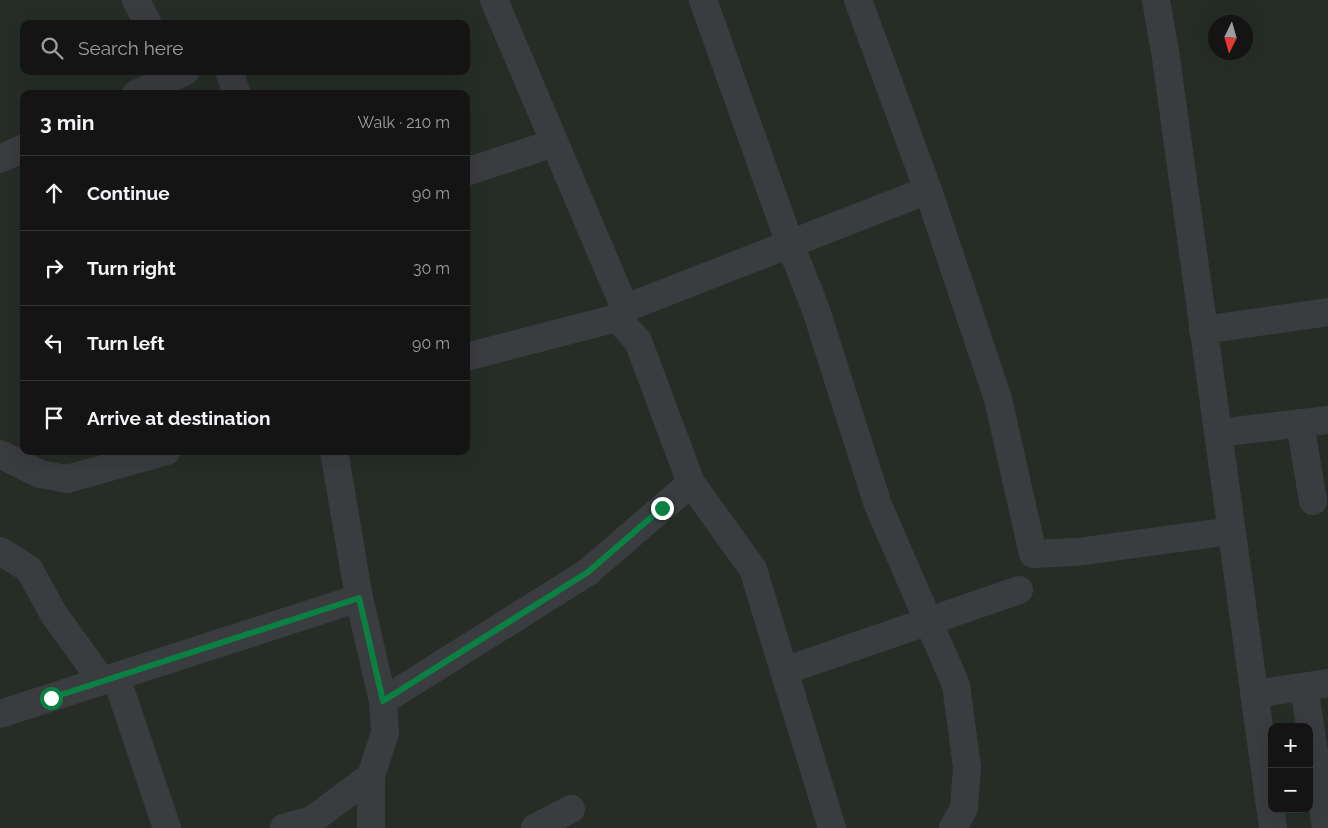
<!DOCTYPE html>
<meta charset="utf-8">
<style>
body{margin:0;font-family:Raleway,sans-serif;background:#1d1d1d;color:#f1f3f6}
.controls{position:absolute;right:15px;bottom:15px;display:grid;overflow:hidden;border-radius:10px;box-shadow:0 5px 20px #0002}
.controls button{width:45px;height:45px;display:grid;place-items:center;padding:0;border:0;border-bottom:1px solid #333334;background:#141414;color:#f1f3f6;font:25px sans-serif}
.compass{position:absolute;left:1208px;top:15px;width:45px;height:45px;border-radius:50%;background:#141414;box-shadow:0 5px 20px #0002;rotate:185deg}
.stop{position:absolute;width:15px;height:15px;margin:-11px;border:4px solid #0b8043;border-radius:50%;background:#fff}
.stop.end{background:#0b8043;border-color:#fff;box-shadow:0 1px 5px #0008}
.list{margin:0;padding:0;list-style:none}
h2{display:flex;justify-content:space-between;align-items:center;height:65px;margin:0;padding:0 20px;font-size:21px}
h2 small{font-size:16px;font-weight:400;color:#9d9ea0}
.list li{display:grid;grid-template-columns:32px 1fr auto;gap:15px;align-items:center;box-sizing:border-box;height:75px;padding:0 20px;border-top:1px solid #333334}
.list b{display:block;font-size:19px;white-space:nowrap}
.list em{font-size:16px;font-style:normal;color:#9d9ea0}
.icon{flex:none;width:28px;height:28px;fill:none;stroke:currentColor;stroke-width:2;stroke-linecap:round;stroke-linejoin:round}
.map{position:relative;flex:none;width:1328px;height:828px;overflow:hidden}
.search{position:absolute;background:#141414;box-shadow:0 5px 20px #0002;left:20px;top:20px;width:450px;height:55px;display:flex;align-items:center;gap:12px;box-sizing:border-box;padding:0 18px;border-radius:10px;color:#9d9ea0;font-size:19px}
.panel{position:absolute;background:#141414;box-shadow:0 5px 20px #0002;left:20px;top:90px;width:450px;height:365px;border-radius:10px}
.map>svg:first-child{display:block}
.green{fill:#262d27;fill-rule:evenodd}
.lines{fill:none;stroke-linecap:round;stroke-linejoin:round}
.street{stroke:#3b3c40;stroke-width:28}
.route{stroke:#0b8043;stroke-width:6}
</style>
<div class="map">
<svg width="1328" height="828" viewBox="0 0 1328 828">
<rect width="100%" height="100%" fill="#1a1a1b"/>
<path class="green" d="M0,0H1328V828H0ZM1216,22H1246V52H1216ZM24,24H466V71H24ZM24,94H466V451H24ZM1272,727H1309V809H1272Z"/>
<g class="lines">
<g class="street">
<polyline points="136,0 148,24"/>
<polyline points="494,0 621,299 631,306 928,190"/>
<polyline points="703,0 790,244 816,310 878,505 956,685 967,767 964,808 953,828"/>
<polyline points="858,0 928,190 998,399 1033,554 1077,552 1231,531"/>
<polyline points="1156,0 1166,58 1273,828"/>
<polyline points="229,71 237,94"/>
<polyline points="136,94 186,71"/>
<polyline points="0,159 24,148"/>
<polyline points="466,172 554,143"/>
<polyline points="617,318 638,341 691,483 753,569 832,828"/>
<polyline points="1203,330 1328,312"/>
<polyline points="466,357 617,318 631,306"/>
<polyline points="1300,423 1313,501"/>
<polyline points="1218,433 1328,420"/>
<polyline points="0,454 40,474 67,479 167,451"/>
<polyline points="0,551 29,569 53,613 102,681"/>
<polyline points="784,671 1019,590"/>
<polyline points="116,677 167,828"/>
<polyline points="1304,687 1326,828"/>
<polyline points="1254,694 1328,683"/>
<polyline points="383,701 588,572 691,483"/>
<polyline points="0,714 359,598"/>
<polyline points="371,776 371,828"/>
<polyline points="284,828 312,820 371,776 385,733 383,701 359,598 334,451"/>
<polyline points="535,828 571,809"/>
</g>
</g>
<g class="lines">
<polyline class="route" points="51,698 359,598 383,701 588,572 662,508"/>
</g>
</svg>
<div class="controls">
<button>+</button>
<button>−</button>
</div>
<svg class="compass" viewBox="-18 -18 36 36"><path d="M0-13l5 13h-10z" fill="#e53935"/><path d="M0 13l5-13h-10z" fill="#9d9ea0"/></svg>
<div class="stop" style="left:51px;top:698px"></div>
<div class="stop end" style="left:662px;top:508px"></div>
<div class="search"><svg class="icon" aria-label="search" viewBox="0 0 24 24"><circle cx="10" cy="10" r="6"/><path d="M15 15l6 6"/></svg>Search here</div>
<section class="panel">
<h2>3 min<small>Walk · 210 m</small></h2>
<ul class="list">
<li><svg class="icon" aria-label="ahead" viewBox="0 0 24 24"><path d="M12 20V5M6 11l6-6 6 6"/></svg><div><b>Continue</b></div><em>90 m</em></li>
<li><svg class="icon" aria-label="right" viewBox="0 0 24 24"><path d="M7 20v-9h11M14 6l5 5-5 5"/></svg><div><b>Turn right</b></div><em>30 m</em></li>
<li><svg class="icon" aria-label="left" viewBox="0 0 24 24"><path d="M17 20v-9H6M10 6l-5 5 5 5"/></svg><div><b>Turn left</b></div><em>90 m</em></li>
<li><svg class="icon" aria-label="arrive" viewBox="0 0 24 24"><path d="M6 21V4h12l-3 4 3 4H6"/></svg><div><b>Arrive at destination</b></div></li>
</ul>
</section>
</div>
